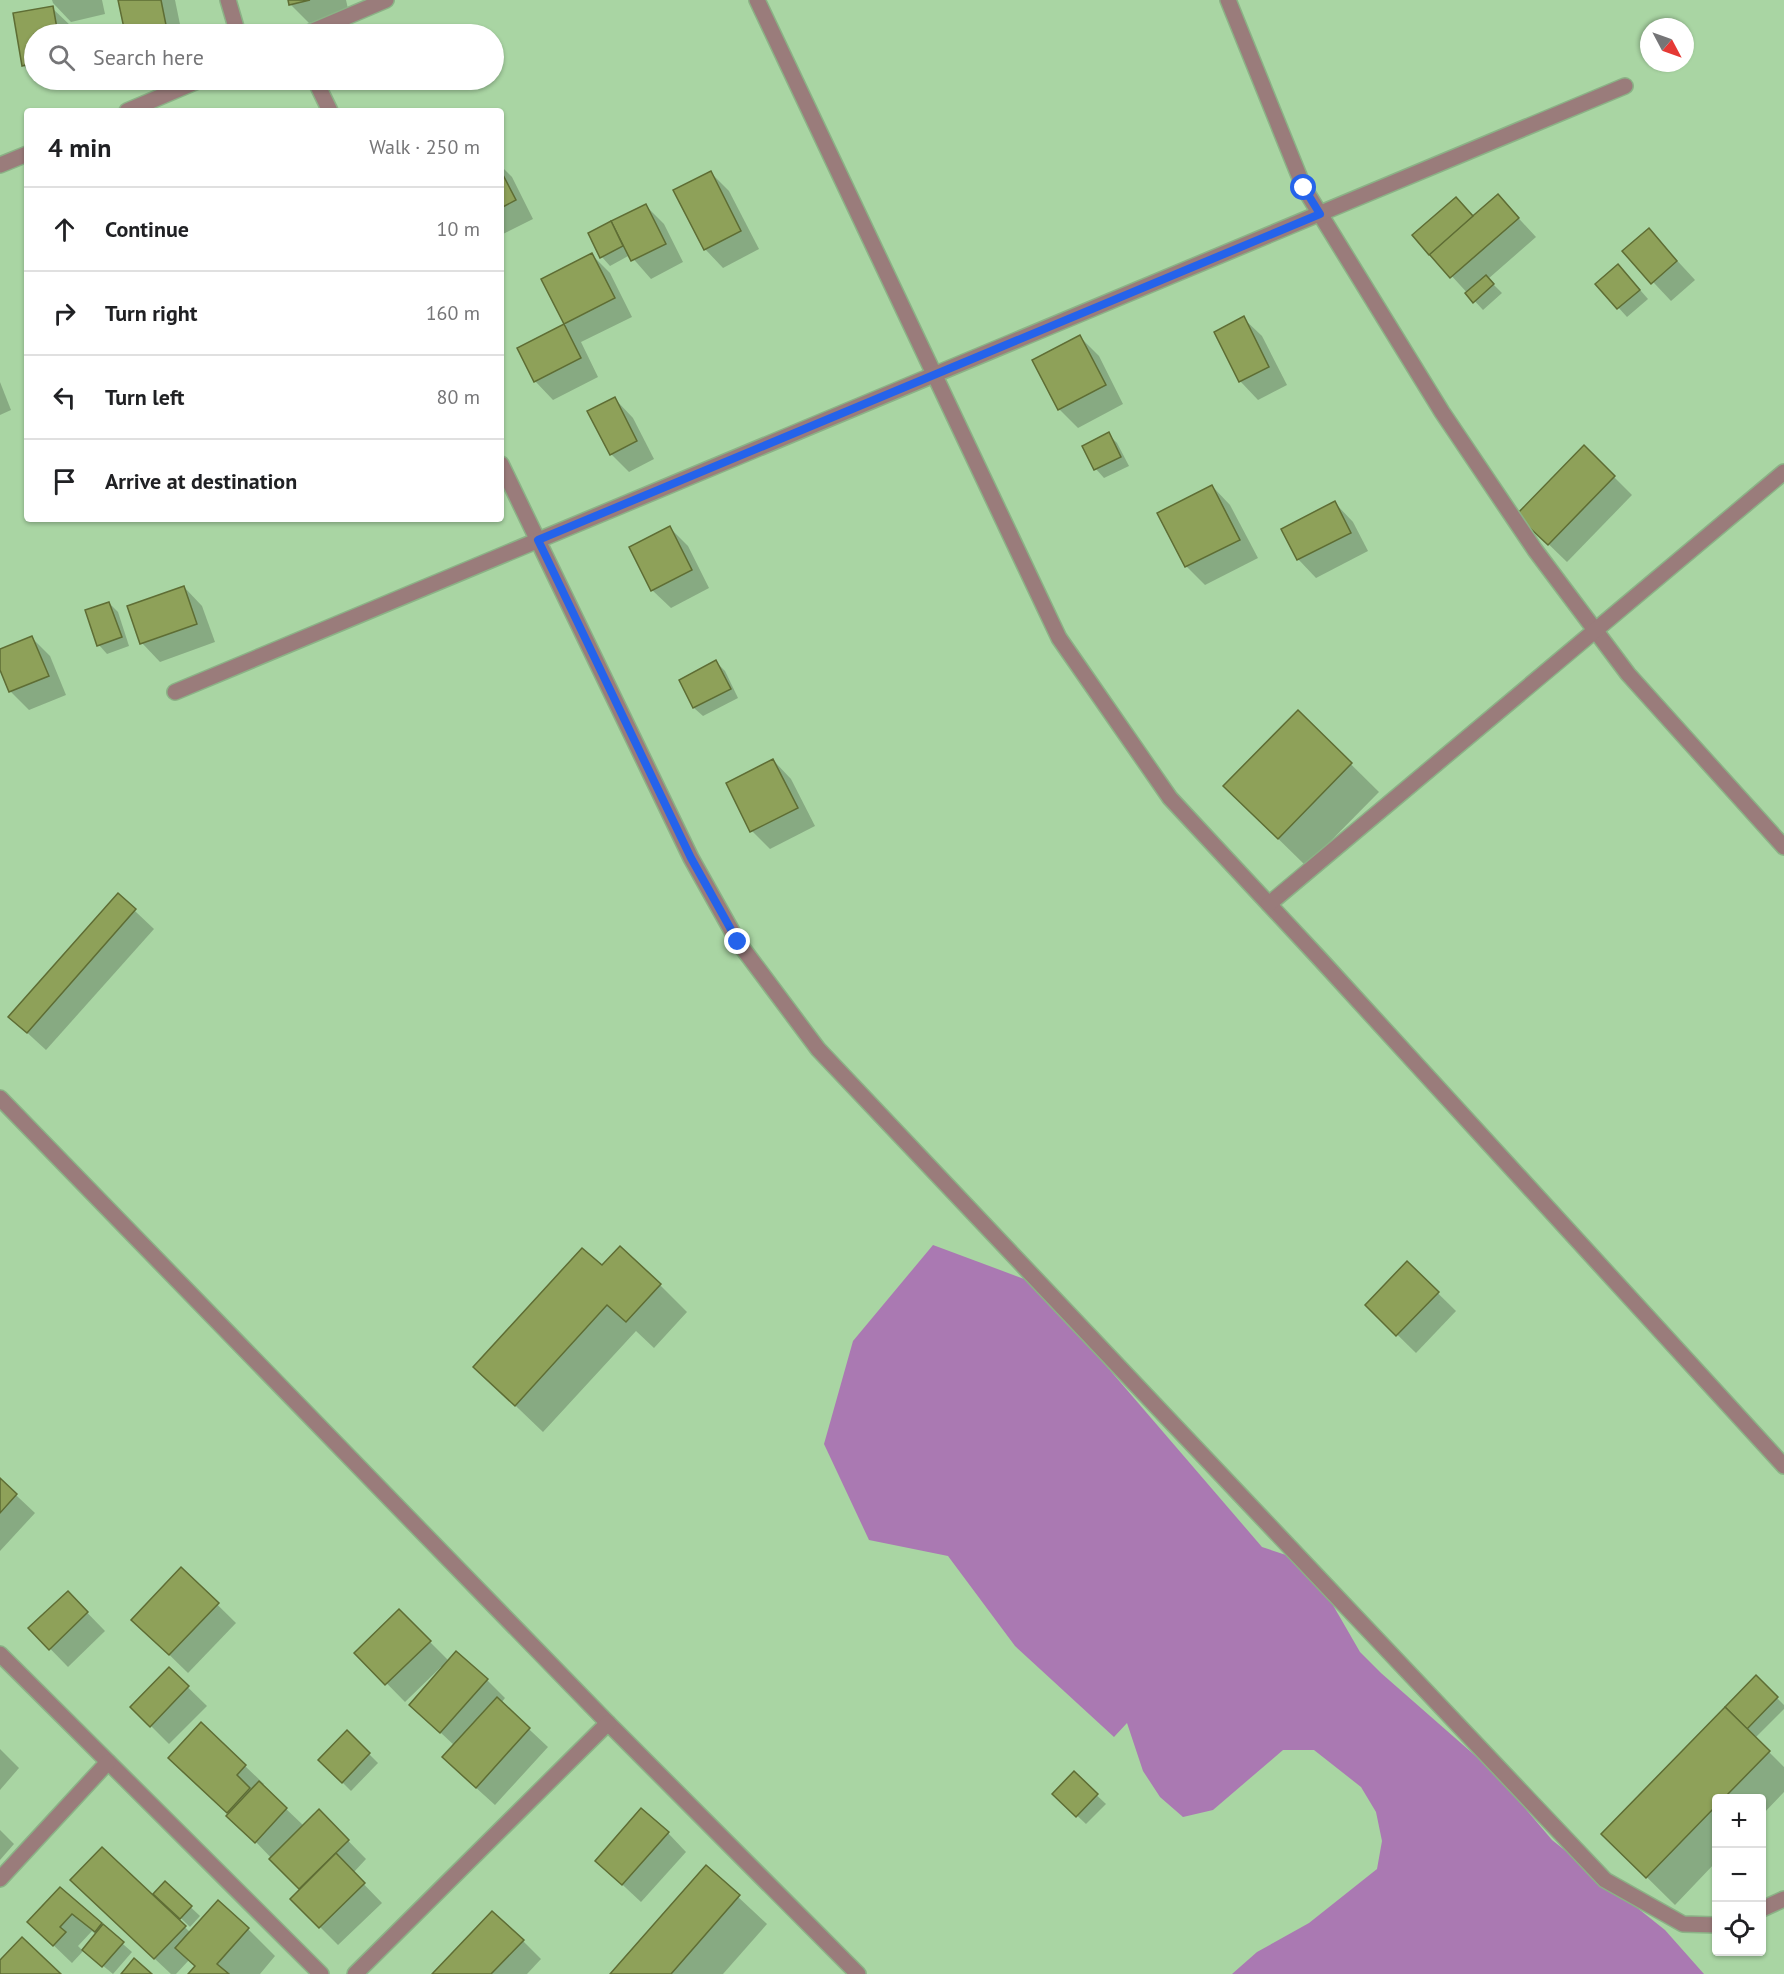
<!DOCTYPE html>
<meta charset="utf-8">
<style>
body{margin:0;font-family:"PT Sans",sans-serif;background:#f6f6f6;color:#202124}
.controls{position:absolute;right:18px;bottom:18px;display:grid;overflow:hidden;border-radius:6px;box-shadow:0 2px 4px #0004}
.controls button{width:54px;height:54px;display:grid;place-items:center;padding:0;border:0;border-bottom:2px solid #e0e0e0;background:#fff;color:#202124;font:30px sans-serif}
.compass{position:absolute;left:1640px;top:18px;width:54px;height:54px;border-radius:50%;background:#fff;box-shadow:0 2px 4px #0004;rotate:131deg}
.stop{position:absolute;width:18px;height:18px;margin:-14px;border:4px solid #2563eb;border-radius:50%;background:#fff}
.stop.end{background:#2563eb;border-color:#fff;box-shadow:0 2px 6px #0008}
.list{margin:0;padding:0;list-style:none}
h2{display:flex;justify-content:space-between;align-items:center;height:78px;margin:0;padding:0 24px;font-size:26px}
h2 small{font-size:20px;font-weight:400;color:#757577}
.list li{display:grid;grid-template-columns:39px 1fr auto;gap:18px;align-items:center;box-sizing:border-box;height:84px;padding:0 24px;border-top:2px solid #e0e0e0}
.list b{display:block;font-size:22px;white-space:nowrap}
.list em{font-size:20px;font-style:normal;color:#757577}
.icon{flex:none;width:33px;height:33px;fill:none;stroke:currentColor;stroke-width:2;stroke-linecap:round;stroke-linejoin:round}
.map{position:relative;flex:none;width:1784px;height:1974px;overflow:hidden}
.search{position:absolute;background:#fff;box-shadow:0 2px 4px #0004;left:24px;top:24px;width:480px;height:66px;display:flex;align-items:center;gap:15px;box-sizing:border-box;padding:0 21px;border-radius:33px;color:#757577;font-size:22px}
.panel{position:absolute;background:#fff;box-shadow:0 2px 4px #0004;left:24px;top:108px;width:480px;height:414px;border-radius:6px}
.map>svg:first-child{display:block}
.forest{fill:#aa79b2}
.shadow{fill:#0003;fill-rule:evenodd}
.building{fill:#8ea159;stroke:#5e6d34;stroke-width:1.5}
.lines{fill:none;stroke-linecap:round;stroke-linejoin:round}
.minor-casing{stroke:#8bb286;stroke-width:18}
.minor{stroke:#9a7c7b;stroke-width:15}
.route{stroke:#2563eb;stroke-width:8}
</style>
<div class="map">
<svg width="1784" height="1974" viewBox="0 0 1784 1974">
<rect width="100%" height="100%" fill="#a9d5a3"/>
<polygon class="forest" points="933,1245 1035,1283 1262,1547 1292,1557 1330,1600 1360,1652 1381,1673 1495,1773 1552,1840 1665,1930 1704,1974 1232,1974 1257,1952 1309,1923 1377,1869 1382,1841 1376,1812 1361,1787 1314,1750 1283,1750 1213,1810 1183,1817 1160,1797 1143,1771 1127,1723 1114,1737 1015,1646 948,1556 869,1540 824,1444 853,1341"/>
<g class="shadow">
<polygon points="52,0 102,0 105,14 71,22 53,3"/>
<polygon points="120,0 175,0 182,34 128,34 126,32"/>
<polygon points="289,0 346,0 349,13 309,23 291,5"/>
<polygon points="52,8 71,26 72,34 34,34 34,76 23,65 15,15"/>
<polygon points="38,80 62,80 42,83"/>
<polygon points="501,166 512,177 533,219 501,235"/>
<polygon points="711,173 729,191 759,249 723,268 705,249"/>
<polygon points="1498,196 1536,237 1488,279 1502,293 1483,310 1414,235 1456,199 1474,217"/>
<polygon points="645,205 664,224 683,262 651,279 630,255 610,266 602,257 611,223 615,228"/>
<polygon points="1649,230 1695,280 1671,301 1624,251"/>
<polygon points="592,255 610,273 632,317 581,342 598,377 553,400 535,381 519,349 566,324 543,279"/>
<polygon points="1627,275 1648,299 1627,317 1597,284"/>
<polygon points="1243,318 1262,336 1287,385 1258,400 1240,381"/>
<polygon points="1080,337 1099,356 1123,404 1078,428 1059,409"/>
<polygon points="0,382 11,410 0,415"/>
<polygon points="615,399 633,418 654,459 629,472 611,454"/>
<polygon points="1108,434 1117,443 1129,466 1104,478 1096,469 1084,446"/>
<polygon points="1584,447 1632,495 1567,562 1537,533"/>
<polygon points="1212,486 1230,505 1258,558 1205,585 1186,566"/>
<polygon points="1335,503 1353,522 1368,551 1316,578 1298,559"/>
<polygon points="669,527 688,546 709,588 671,608 652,590"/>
<polygon points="184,587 202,606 215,642 160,662 142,643"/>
<polygon points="109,603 118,612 129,646 107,654 99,645"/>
<polygon points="32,638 50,656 66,695 29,710 10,691 0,666 0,651"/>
<polygon points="716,662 725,671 738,698 703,716 694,708 681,681"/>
<polygon points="1298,712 1379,792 1306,866 1253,814"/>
<polygon points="773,760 791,779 815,826 770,849 752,831"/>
<polygon points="118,895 154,929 46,1050 10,1017"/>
<polygon points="1407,1263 1456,1311 1416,1353 1367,1305"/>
<polygon points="602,1268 660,1285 687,1312 654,1348 636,1331 543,1432 475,1367"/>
<polygon points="0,1480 35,1513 0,1551"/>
<polygon points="181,1569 236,1623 188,1673 152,1638"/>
<polygon points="68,1593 105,1631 68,1667 30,1628"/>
<polygon points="399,1611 449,1661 487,1680 505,1698 501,1703 548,1747 495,1805 463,1776 455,1746 411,1705 443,1669 441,1667 405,1702 357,1653"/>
<polygon points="169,1669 207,1706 169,1744 132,1707"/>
<polygon points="1756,1677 1784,1705 1784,1709 1755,1738 1784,1767 1784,1792 1762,1815 1762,1798 1716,1798 1716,1862 1675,1905 1603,1834"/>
<polygon points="201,1725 245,1766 264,1784 262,1786 304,1826 319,1811 366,1859 353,1873 382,1903 338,1945 292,1899 301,1889 230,1815 188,1776"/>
<polygon points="347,1732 378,1763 351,1791 320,1760"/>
<polygon points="0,1749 19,1768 0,1790"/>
<polygon points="1074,1774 1106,1804 1086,1824 1054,1794"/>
<polygon points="0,1830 14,1844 0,1860"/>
<polygon points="668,1833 686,1852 641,1902 597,1861"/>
<polygon points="102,1849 191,1933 248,1929 275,1956 260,1974 190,1974 196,1967 189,1960 176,1974 171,1974 91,1899"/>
<polygon points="706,1867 767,1924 723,1974 612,1974"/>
<polygon points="165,1883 200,1916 190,1927 155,1893"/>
<path d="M60,1889L132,1952L113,1974L84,1950L72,1963L48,1940ZM92,1931L96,1935L83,1951L78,1946Z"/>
<polygon points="523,1941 541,1959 527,1974 434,1974"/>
</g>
<g class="building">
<polygon points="118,0 161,0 166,25 125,33"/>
<polygon points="288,0 310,0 289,5"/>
<polygon points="53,6 58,34 34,34 34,63 22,66 13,13"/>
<polygon points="501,171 516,200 501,208"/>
<polygon points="711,171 741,231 704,250 673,190"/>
<polygon points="1498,194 1519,218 1450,278 1429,254"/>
<polygon points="1456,197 1473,216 1429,255 1412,235"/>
<polygon points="646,204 666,244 631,261 611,221"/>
<polygon points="611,221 623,246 600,258 588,233"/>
<polygon points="1649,228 1677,261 1651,284 1622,251"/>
<polygon points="592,253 615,298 564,324 541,279"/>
<polygon points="1618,264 1640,290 1617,309 1595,284"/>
<polygon points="1486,275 1494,284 1473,303 1465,293"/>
<polygon points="1244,316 1269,367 1239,382 1214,332"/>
<polygon points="564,324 581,358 534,382 517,348"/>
<polygon points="1080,335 1106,385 1058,410 1032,360"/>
<polygon points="615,397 637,441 610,455 587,411"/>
<polygon points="1109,432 1121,457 1094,470 1082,446"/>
<polygon points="1584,445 1615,476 1548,545 1516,515"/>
<polygon points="1212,485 1240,540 1185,567 1157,513"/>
<polygon points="1335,501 1351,533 1297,560 1281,529"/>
<polygon points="670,526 692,570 651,591 629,547"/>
<polygon points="184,586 197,624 140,644 127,606"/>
<polygon points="109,602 122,637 97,646 85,610"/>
<polygon points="32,636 49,676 9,692 0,670 0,649"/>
<polygon points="716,660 731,689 693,708 679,680"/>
<polygon points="1298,710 1352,763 1278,839 1223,786"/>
<polygon points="773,759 798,808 750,832 726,783"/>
<polygon points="118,893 136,909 27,1033 8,1017"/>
<polygon points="620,1246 661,1284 626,1322 607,1305 515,1406 473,1367 582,1248 602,1265"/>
<polygon points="1407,1261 1439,1292 1396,1336 1365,1305"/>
<polygon points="0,1478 17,1494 0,1513"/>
<polygon points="181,1567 219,1603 169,1655 131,1620"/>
<polygon points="68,1591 88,1612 49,1650 28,1628"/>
<polygon points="399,1609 431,1641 385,1685 354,1653"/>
<polygon points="456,1651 488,1679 440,1733 409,1705"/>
<polygon points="169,1667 189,1686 150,1727 130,1707"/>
<polygon points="1756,1675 1778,1697 1747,1729 1725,1707"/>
<polygon points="497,1697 530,1728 476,1788 442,1757"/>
<polygon points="1725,1707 1770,1751 1724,1798 1716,1798 1716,1806 1646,1878 1601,1834"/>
<polygon points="201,1722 246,1765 237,1775 250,1788 227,1813 168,1758"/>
<polygon points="347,1730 370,1753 342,1783 318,1760"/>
<polygon points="1074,1771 1098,1794 1076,1817 1052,1794"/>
<polygon points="259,1781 287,1808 255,1843 226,1816"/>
<polygon points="641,1808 669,1832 622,1885 595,1861"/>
<polygon points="319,1809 349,1840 299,1889 269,1859"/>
<polygon points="102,1847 186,1926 154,1959 70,1880"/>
<polygon points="336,1853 365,1883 319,1928 290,1899"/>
<polygon points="706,1865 740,1895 671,1974 610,1974"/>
<polygon points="165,1881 192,1906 180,1919 153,1894"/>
<polygon points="60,1887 102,1923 95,1932 72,1914 60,1927 66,1932 53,1946 27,1922"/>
<polygon points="218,1900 249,1928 217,1964 229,1974 188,1974 195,1966 175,1948"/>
<polygon points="492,1911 524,1940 491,1974 432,1974"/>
<polygon points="103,1924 124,1942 102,1967 82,1950"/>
<polygon points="22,1937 61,1974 0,1974 0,1960"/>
<polygon points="134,1958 152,1974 121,1974"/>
</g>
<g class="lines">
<defs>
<g id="minor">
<polyline points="228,0 238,34"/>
<polyline points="757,0 1059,638 1170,798 1320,959 1784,1466"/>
<polyline points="1228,0 1304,188 1442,412 1535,550 1628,674 1784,847"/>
<polyline points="306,34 386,0"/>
<polyline points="315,80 330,111"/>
<polyline points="127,111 200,80"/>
<polyline points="0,165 27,154"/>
<polyline points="501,464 691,858 738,942 818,1049 1605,1880 1683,1924 1716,1925"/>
<polyline points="175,692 1625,86"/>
<polyline points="1269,904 1784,472"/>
<polyline points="0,1098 608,1723 858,1974"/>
<polyline points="0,1654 321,1974"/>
<polyline points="0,1879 108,1762"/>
<polyline points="1762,1909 1784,1899"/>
<polyline points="355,1974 608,1723"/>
</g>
</defs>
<use href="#minor" class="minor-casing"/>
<use href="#minor" class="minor"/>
</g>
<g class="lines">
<polyline class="route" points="738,942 691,858 538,540 1320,214 1304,188"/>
</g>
</svg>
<div class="controls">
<button>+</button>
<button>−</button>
<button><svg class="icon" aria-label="locate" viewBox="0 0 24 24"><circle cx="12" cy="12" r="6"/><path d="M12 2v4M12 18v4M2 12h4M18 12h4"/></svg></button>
</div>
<svg class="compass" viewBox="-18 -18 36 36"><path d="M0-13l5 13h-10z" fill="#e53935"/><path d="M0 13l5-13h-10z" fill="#757577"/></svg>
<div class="stop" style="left:1304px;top:188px"></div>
<div class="stop end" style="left:738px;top:942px"></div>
<div class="search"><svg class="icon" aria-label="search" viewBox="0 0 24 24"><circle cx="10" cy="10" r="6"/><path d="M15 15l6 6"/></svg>Search here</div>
<section class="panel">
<h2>4 min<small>Walk · 250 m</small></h2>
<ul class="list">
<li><svg class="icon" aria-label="ahead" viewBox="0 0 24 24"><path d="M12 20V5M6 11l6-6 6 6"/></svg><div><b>Continue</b></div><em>10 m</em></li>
<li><svg class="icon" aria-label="right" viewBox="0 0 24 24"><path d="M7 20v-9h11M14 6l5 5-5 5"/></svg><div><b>Turn right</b></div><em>160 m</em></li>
<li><svg class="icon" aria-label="left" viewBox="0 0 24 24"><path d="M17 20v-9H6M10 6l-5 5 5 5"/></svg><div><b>Turn left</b></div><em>80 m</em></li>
<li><svg class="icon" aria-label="arrive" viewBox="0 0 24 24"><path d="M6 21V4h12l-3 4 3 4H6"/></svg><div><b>Arrive at destination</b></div></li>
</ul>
</section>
</div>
